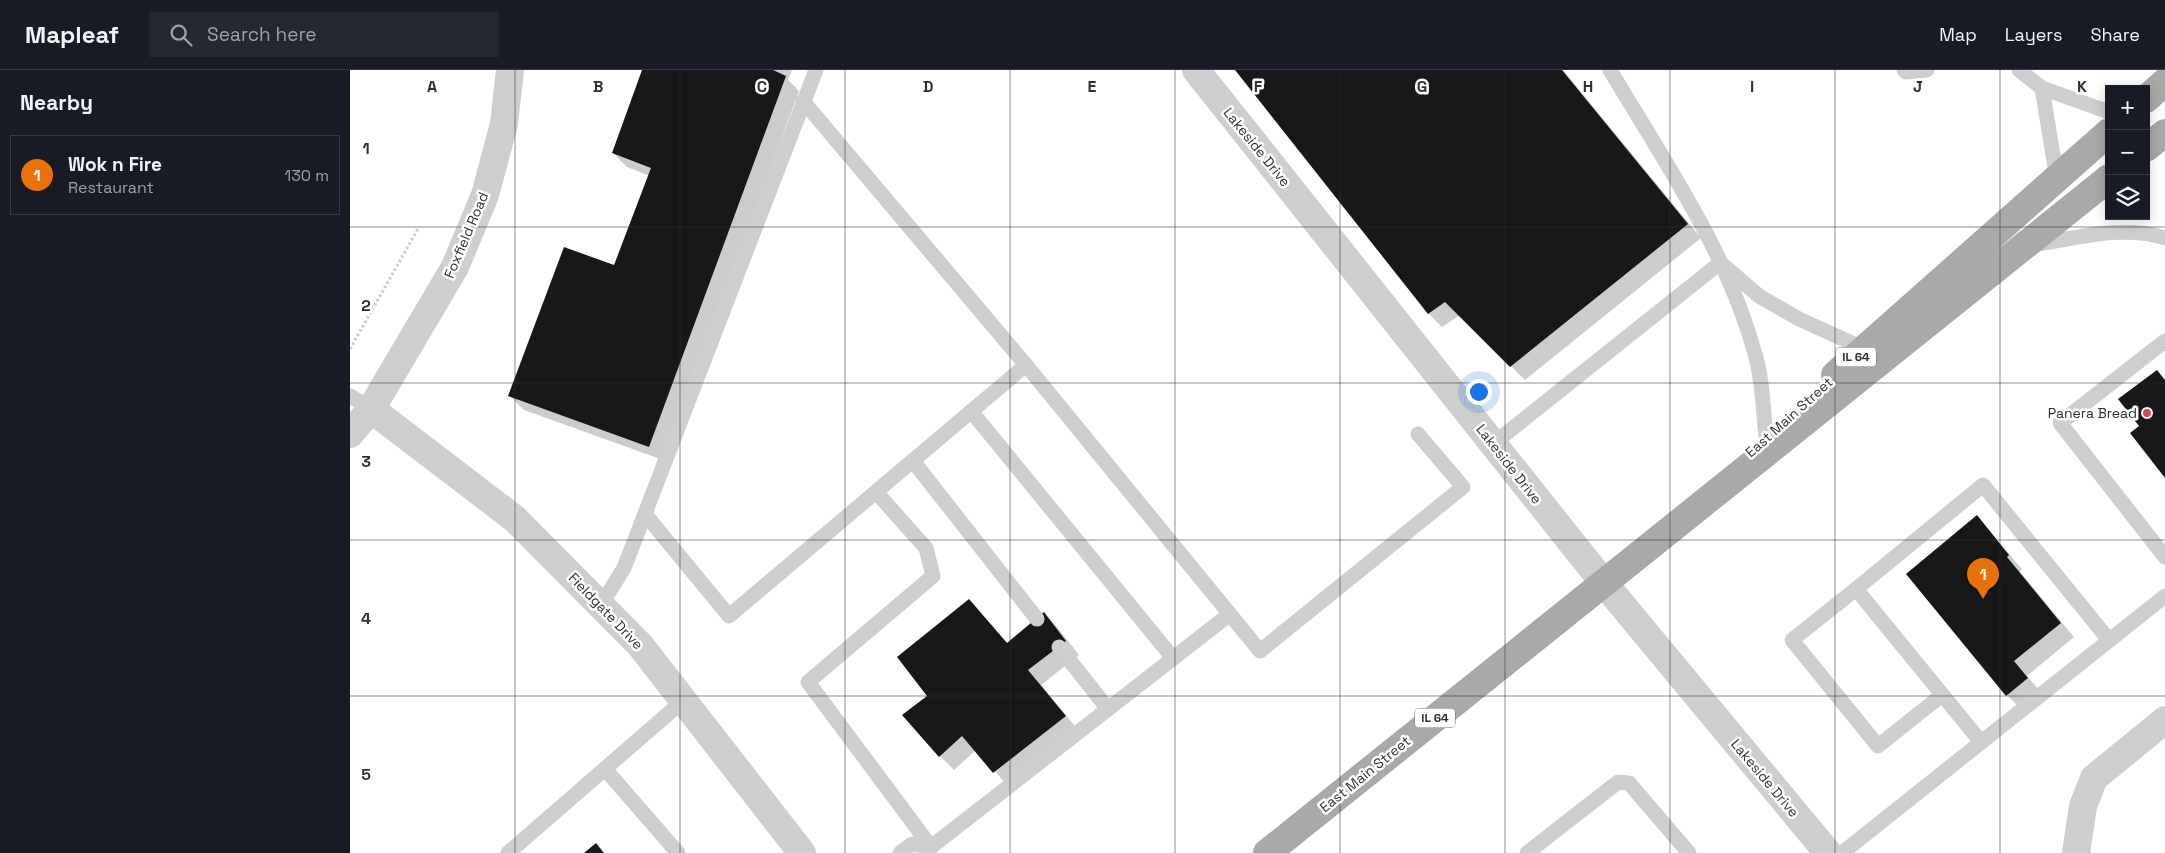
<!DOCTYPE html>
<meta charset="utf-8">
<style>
body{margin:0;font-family:"Space Grotesk",sans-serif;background:#242831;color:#f1f3f6}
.controls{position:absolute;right:15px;top:15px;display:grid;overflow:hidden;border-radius:0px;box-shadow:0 2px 12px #0003}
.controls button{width:45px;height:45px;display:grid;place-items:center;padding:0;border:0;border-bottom:1px solid #363941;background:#171b24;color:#f1f3f6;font:25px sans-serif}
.you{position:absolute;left:1128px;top:321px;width:18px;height:18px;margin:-12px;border:4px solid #fff;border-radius:50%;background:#1a73e8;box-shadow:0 0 0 8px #1a73e833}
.badge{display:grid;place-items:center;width:32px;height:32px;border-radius:50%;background:#0f766e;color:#fff;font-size:16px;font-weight:700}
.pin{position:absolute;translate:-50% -41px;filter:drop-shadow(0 1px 2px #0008)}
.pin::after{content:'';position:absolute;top:26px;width:18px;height:15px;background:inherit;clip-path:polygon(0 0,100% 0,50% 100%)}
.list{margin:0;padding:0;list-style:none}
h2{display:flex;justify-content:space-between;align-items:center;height:65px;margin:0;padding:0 20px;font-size:21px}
h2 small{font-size:16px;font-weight:400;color:#9ea1a6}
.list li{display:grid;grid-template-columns:32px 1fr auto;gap:15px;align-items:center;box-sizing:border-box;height:80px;margin:0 10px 10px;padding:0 10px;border:1px solid #363941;border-radius:0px}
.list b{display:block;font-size:19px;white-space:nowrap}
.list p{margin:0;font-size:16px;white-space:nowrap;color:#9ea1a6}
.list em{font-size:16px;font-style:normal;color:#9ea1a6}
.icon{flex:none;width:28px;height:28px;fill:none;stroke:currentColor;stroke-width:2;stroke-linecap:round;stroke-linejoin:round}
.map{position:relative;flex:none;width:1815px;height:783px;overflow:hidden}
header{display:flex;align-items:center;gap:30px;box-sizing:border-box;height:70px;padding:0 25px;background:#171b24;border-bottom:1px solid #363941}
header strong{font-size:24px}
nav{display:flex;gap:28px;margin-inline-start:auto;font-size:18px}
.search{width:350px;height:45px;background:#242831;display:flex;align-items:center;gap:12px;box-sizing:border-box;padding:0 18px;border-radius:0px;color:#9ea1a6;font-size:19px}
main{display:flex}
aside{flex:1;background:#171b24}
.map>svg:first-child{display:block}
.shadow{fill:#0003}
.building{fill:#181818}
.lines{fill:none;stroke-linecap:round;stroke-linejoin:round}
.path{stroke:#cbcbcb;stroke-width:3;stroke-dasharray:2.5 2.5;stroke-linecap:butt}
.service{stroke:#cecece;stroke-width:15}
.minor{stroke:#cecece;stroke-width:28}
.tertiary{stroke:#cecece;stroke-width:28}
.primary{stroke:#a9a9a9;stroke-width:28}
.grid{fill:none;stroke:#313131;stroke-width:1;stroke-opacity:0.55}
.poi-dot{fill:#d7455c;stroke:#fff;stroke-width:2}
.labels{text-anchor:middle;stroke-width:5;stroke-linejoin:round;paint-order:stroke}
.shield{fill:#fff;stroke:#6f6f6f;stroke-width:1}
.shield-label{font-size:12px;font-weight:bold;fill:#313131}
.street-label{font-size:14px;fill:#313131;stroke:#fff}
.poi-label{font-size:14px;fill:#313131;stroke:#fff;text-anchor:end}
.grid-label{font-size:16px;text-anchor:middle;font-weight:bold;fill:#313131;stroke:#fff;stroke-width:5;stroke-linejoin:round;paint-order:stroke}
</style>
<header>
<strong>Mapleaf</strong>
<div class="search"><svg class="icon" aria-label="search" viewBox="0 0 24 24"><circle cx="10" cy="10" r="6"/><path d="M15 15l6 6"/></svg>Search here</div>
<nav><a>Map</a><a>Layers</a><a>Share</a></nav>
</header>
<main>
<aside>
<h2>Nearby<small></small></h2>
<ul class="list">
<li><span class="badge" style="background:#e8710a">1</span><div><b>Wok n Fire</b><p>Restaurant</p></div><em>130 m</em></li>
</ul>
</aside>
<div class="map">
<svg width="1815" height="783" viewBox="0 0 1815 783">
<rect width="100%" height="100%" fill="#fff"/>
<g class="shadow">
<polygon points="294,0 442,0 438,10 449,21 313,390 174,340 160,326 265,197 300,106 277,97 263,83"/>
<polygon points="887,0 1213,0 1351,168 1175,310 1110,245 1092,257 1078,243"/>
<polygon points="1627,447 1672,499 1670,502 1724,567 1677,606 1691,622 1671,639 1657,625"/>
<polygon points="619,530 658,574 694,544 708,558 729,585 691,615 729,661 658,716 626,680 604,700 590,686 579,626"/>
</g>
<g class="building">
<polygon points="292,0 423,0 436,6 299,377 158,326 214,177 264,195 301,98 262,83"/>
<polygon points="885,0 1212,0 1338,154 1160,297 1095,232 1078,244"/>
<polygon points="1807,300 1815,310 1815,408 1780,363 1789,356 1768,329"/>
<polygon points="1627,445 1659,485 1657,487 1711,553 1664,591 1678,608 1656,626 1556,504"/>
<polygon points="619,529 657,573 694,542 716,571 678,600 716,646 643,703 612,666 589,687 552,645 577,626 547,587"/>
<polygon points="246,773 254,783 234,783"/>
</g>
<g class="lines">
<polyline class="path" points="0,279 69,157"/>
<g class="service">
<path d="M1260,0C1314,91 1377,181 1405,284C1413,311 1413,340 1416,367"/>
<polyline points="1554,0 1556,2 1577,0"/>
<polyline points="1669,0 1692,18 1759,42"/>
<polyline points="1692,18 1707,109"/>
<polyline points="453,31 676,295 910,581 1113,417 1068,364"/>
<path d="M1681,175C1724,169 1773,154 1815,168"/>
<polyline points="1373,195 1409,226 1449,249 1515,279"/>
<polyline points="1815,271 1710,353 1815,487"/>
<polyline points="0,326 21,339"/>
<polyline points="621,341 823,588"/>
<polyline points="1143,374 1370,193"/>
<polyline points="563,391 687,549"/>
<polyline points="526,422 576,478 583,506 458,612 581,777"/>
<polyline points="295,444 379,546 676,295"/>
<polyline points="1506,519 1633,415 1759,570"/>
<polyline points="251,535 274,498 466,0"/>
<polyline points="709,577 758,639"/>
<polyline points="1592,625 1528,676 1442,570 1506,519 1631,672"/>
<polyline points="255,699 328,783"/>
<polyline points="158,783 334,630"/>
<polyline points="550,783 562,774 581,777"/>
<polyline points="578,783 581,777 880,544"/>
<polyline points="1177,783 1268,712 1279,713 1339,783"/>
<polyline points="1492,783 1815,526"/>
</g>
<g class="minor">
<polyline points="846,0 1253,512 1478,783"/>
<polyline points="21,339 165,449 290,575 452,783"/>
<polyline points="1726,783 1733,736 1744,708 1815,650"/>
</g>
<polyline class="tertiary" points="0,364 21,339 105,197 135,125 154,54 160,0"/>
<g class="primary">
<polyline points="1796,29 1815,12"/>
<polyline points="1796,78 1815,63"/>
<polyline points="1485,305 1759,62"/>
<polyline points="917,783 1759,108"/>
</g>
</g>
<path class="grid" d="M165,0V783M330,0V783M495,0V783M660,0V783M825,0V783M990,0V783M1155,0V783M1320,0V783M1485,0V783M1650,0V783M0,157H1815M0,313H1815M0,470H1815M0,626H1815"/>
<circle class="poi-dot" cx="1797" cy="343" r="5"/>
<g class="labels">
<g class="shield">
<rect x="1486" y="277.5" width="40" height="19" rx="4"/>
<rect x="1065" y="638.5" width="40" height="19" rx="4"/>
</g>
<g class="shield-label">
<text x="1506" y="291">IL 64</text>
<text x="1085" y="652">IL 64</text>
</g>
<g class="street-label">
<text transform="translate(907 77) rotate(51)" y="5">Lakeside Drive</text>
<text transform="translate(116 165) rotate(-67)" y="5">Foxfield Road</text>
<text transform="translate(1439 347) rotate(-42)" y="5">East Main Street</text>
<text transform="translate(1159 394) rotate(52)" y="5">Lakeside Drive</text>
<text transform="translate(256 541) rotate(46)" y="5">Fieldgate Drive</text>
<text transform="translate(1015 704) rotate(-39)" y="5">East Main Street</text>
<text transform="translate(1415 708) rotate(50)" y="5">Lakeside Drive</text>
</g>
<g class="poi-label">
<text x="1787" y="348">Panera Bread</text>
</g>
</g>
<g class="grid-label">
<text x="82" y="22">A</text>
<text x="248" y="22">B</text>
<text x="412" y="22">C</text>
<text x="578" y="22">D</text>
<text x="742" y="22">E</text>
<text x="908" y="22">F</text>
<text x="1072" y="22">G</text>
<text x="1238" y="22">H</text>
<text x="1402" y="22">I</text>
<text x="1568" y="22">J</text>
<text x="1732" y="22">K</text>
<text x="16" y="84">1</text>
<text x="16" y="241">2</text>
<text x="16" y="397">3</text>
<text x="16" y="554">4</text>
<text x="16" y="710">5</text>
</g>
</svg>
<div class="controls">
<button>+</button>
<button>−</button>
<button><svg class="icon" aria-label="layers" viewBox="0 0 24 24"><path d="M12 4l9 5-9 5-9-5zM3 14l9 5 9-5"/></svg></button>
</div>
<div class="you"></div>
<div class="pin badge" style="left:1633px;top:529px;background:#e8710a">1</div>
</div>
</main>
